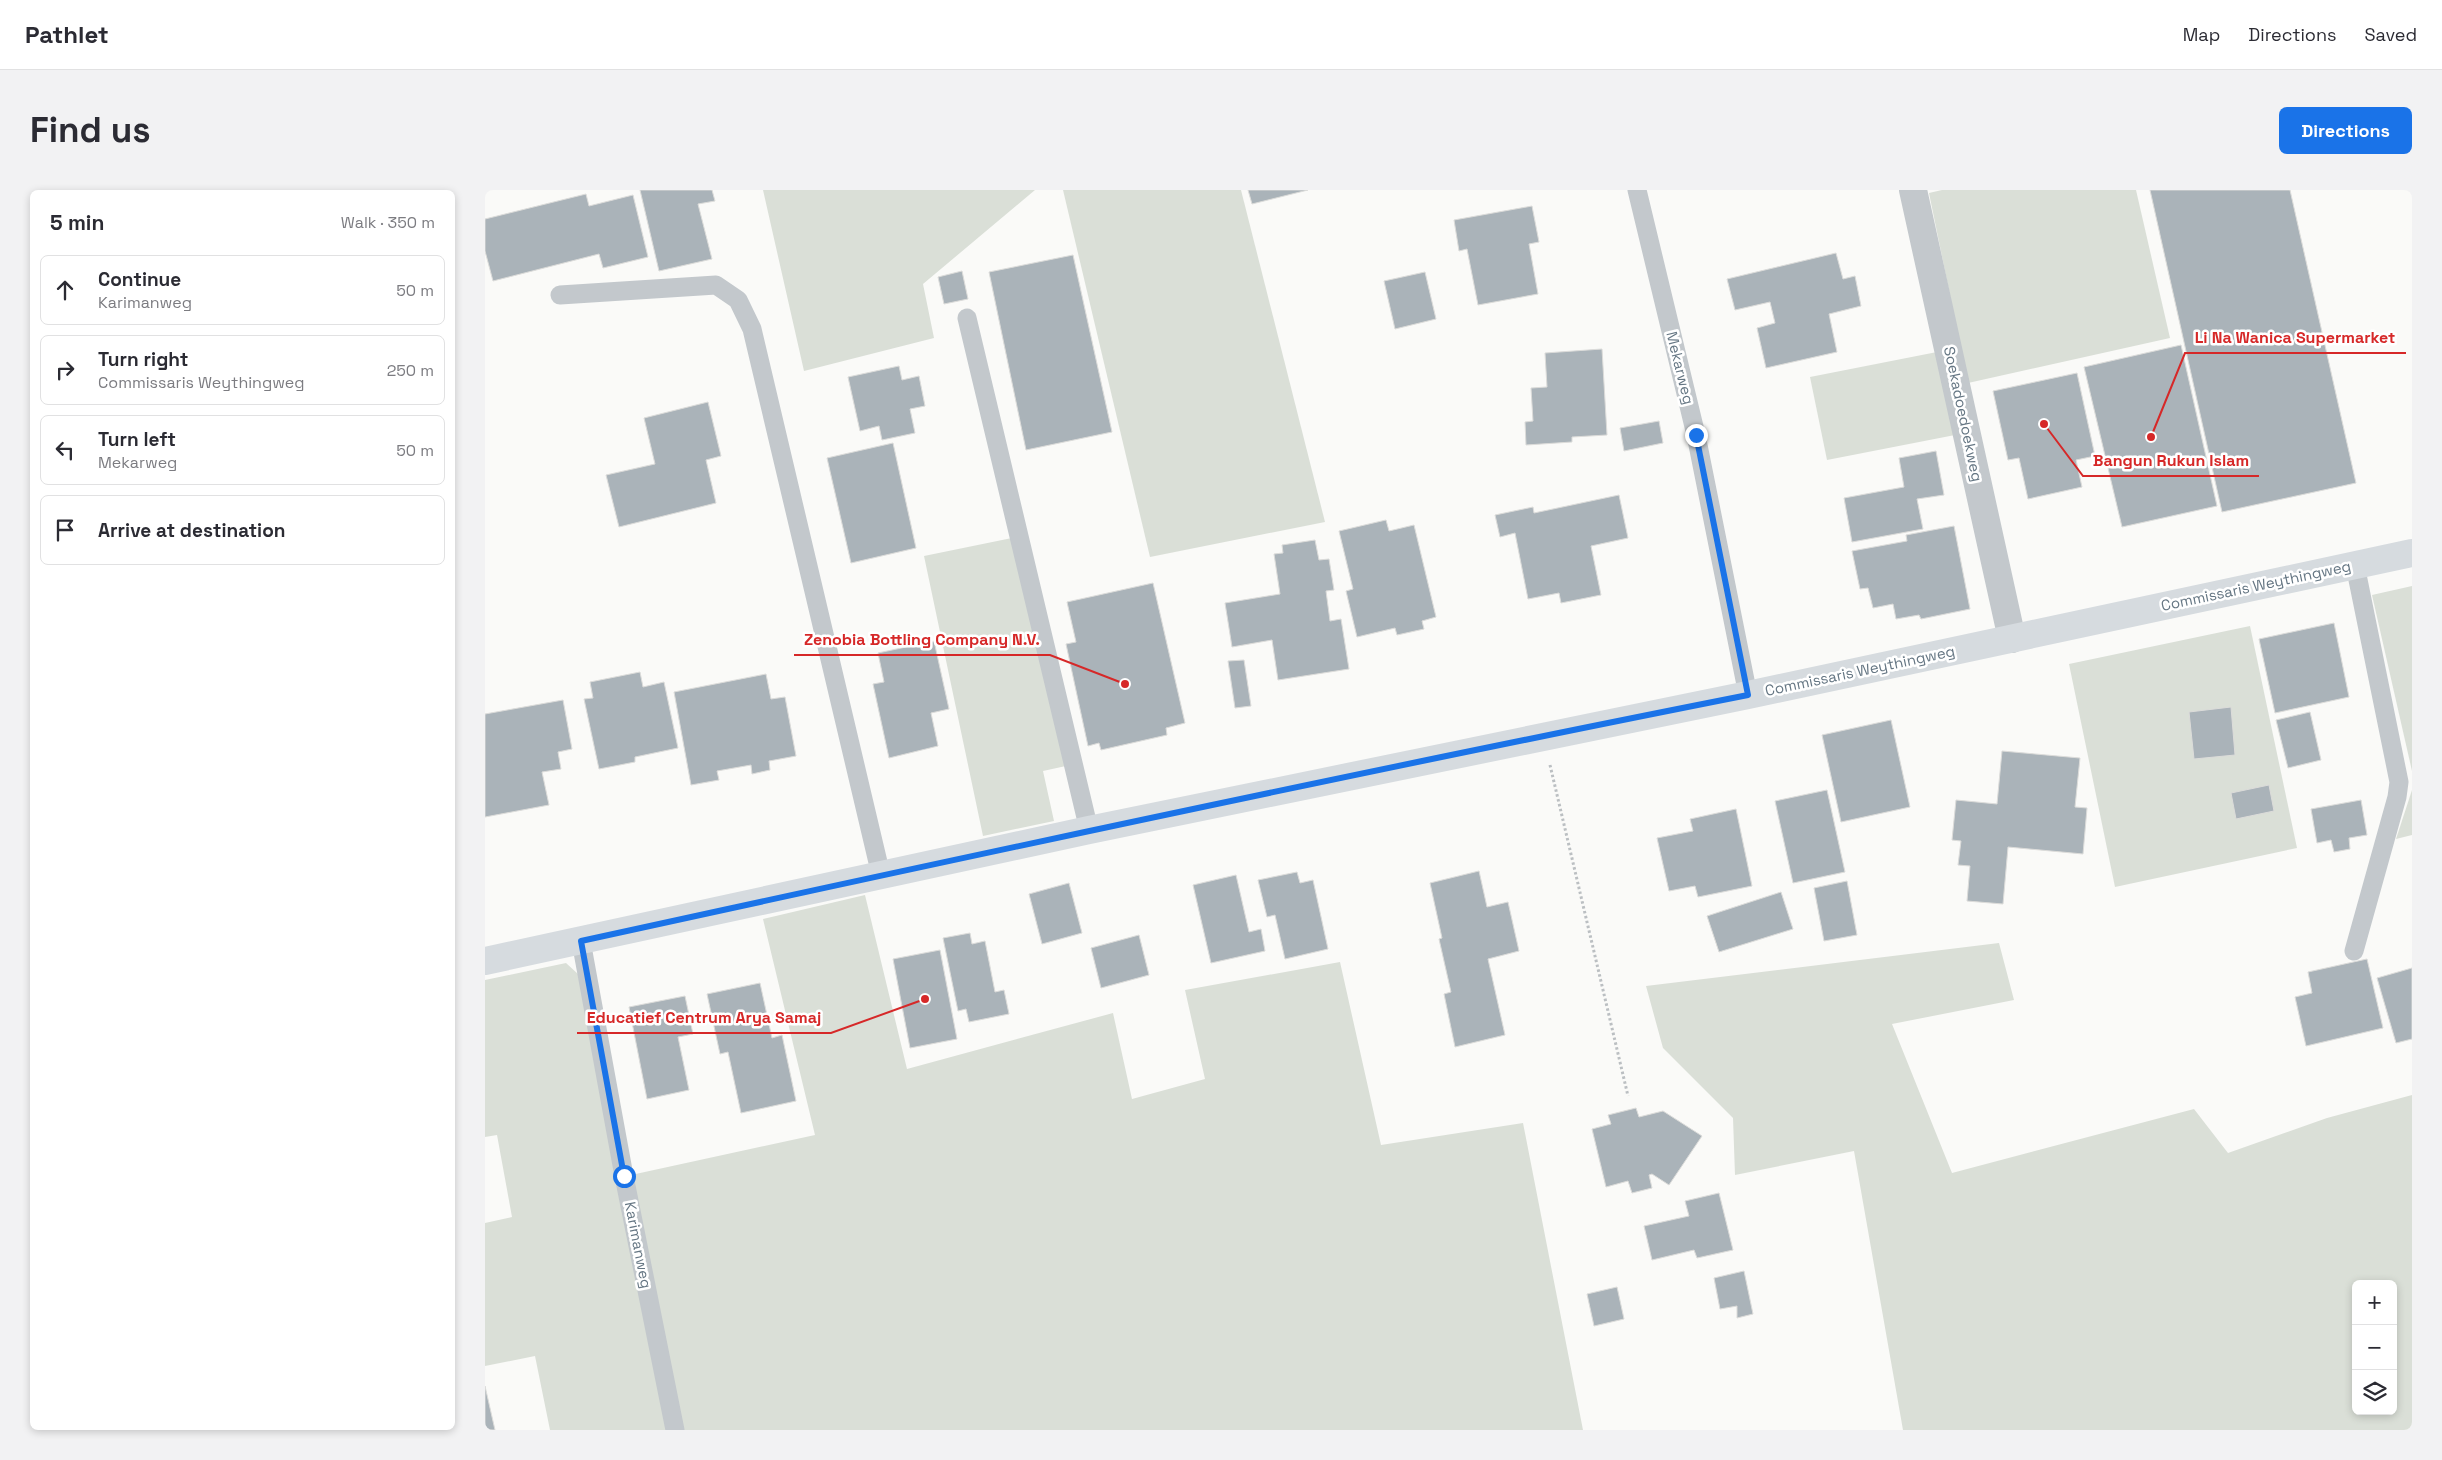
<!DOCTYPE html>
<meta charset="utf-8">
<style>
body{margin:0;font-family:"Space Grotesk",sans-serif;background:#f2f2f3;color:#2b2b33}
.controls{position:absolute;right:15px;bottom:15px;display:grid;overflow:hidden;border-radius:8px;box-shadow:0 2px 8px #0003}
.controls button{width:45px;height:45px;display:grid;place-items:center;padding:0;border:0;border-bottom:1px solid #e1e1e2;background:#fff;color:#2b2b33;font:25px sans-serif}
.stop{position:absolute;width:15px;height:15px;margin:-11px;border:4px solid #1a73e8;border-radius:50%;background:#fff}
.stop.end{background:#1a73e8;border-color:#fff;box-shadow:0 1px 5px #0008}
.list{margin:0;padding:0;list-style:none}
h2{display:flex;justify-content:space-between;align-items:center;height:65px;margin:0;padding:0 20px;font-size:21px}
h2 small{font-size:16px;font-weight:400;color:#7c7c81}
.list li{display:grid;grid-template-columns:32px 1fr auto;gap:15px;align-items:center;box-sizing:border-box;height:70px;margin:0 10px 10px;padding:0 10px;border:1px solid #e1e1e2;border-radius:8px}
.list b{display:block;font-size:19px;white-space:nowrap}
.list p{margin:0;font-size:16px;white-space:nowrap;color:#7c7c81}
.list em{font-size:16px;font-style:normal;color:#7c7c81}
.icon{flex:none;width:28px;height:28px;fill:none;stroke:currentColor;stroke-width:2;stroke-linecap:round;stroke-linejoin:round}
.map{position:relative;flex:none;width:1927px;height:1240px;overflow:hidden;border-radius:8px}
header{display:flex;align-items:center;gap:30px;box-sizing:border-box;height:70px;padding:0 25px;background:#fff;border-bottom:1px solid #e1e1e2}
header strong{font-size:24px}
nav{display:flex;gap:28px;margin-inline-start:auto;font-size:18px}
.intro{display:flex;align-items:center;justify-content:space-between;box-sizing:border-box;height:120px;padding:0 30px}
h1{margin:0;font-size:35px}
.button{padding:12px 22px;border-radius:8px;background:#1a73e8;color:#fff;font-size:18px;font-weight:700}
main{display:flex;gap:30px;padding:0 30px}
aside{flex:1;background:#fff;border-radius:8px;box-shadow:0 2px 8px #0003}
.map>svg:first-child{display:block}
.green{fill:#dadfd7;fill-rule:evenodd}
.building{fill:#aab3b9;stroke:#dcdcda}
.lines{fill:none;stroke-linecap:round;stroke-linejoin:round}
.path{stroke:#bbbfc2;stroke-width:3;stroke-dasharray:2.5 2.5;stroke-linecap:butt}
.lane{stroke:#c3c8cc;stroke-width:19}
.street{stroke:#c3c8cc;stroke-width:28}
.secondary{stroke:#d6dbdf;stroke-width:28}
.route{stroke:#1a73e8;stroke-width:6}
.labels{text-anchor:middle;stroke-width:5;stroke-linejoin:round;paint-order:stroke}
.street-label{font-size:15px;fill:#657683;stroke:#fff}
.leader{fill:none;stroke:#d62828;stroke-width:2}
.callout-dot{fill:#d62828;stroke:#fff;stroke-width:2}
.callout-label{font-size:16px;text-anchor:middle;font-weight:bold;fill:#d62828;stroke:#fff;stroke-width:5;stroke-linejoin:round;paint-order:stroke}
</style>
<header>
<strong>Pathlet</strong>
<nav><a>Map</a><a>Directions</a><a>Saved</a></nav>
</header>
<div class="intro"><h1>Find us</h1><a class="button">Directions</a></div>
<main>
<aside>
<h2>5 min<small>Walk · 350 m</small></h2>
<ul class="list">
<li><svg class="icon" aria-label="ahead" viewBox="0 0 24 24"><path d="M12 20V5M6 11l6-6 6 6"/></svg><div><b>Continue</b><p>Karimanweg</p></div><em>50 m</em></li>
<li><svg class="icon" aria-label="right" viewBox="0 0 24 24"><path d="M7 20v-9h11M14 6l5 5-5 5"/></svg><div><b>Turn right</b><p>Commissaris Weythingweg</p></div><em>250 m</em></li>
<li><svg class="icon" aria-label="left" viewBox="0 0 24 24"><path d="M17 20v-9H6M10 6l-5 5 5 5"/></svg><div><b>Turn left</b><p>Mekarweg</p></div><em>50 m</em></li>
<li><svg class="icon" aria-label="arrive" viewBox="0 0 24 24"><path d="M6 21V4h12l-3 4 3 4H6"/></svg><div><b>Arrive at destination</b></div></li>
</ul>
</aside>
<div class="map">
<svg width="1927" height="1240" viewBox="0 0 1927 1240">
<rect width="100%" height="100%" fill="#fafaf8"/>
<g class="green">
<polygon points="278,0 550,0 438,94 449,148 319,181"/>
<polygon points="578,0 756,0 840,332 665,367"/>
<polygon points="1457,0 1651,0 1685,148 1483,193 1444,3"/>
<polygon points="1452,162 1470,245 1342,270 1325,187"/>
<polygon points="542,345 590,574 558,581 569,631 498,646 439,366"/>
<polygon points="1927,396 1927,581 1887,405"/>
<polygon points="1765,436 1812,658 1630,697 1584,474"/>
<polygon points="1927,600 1927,645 1911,649"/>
<polygon points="380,705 422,879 628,823 647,909 720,889 700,800 855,772 896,955 1038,933 1098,1240 197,1240 146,985 330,945 278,729"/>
<path d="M1514,753L1529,810L1407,834L1467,983L1709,919L1743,963L1842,928L1927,905V1240H1418L1369,961L1250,985L1248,928L1178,858L1161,796ZM1871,1094H1908V1221H1871Z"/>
<polygon points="81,773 93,784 181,1240 65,1240 50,1166 0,1176 0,1033 27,1027 12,945 0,947 0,790"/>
</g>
<g class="building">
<polygon points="155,0 227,0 230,11 213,14 227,69 174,81"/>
<polygon points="763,0 823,0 767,14"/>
<polygon points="1665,0 1805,0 1871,293 1737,322"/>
<polygon points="101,4 104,16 148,5 163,67 118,78 114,64 8,91 0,61 0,29"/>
<polygon points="1047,16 1054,52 1044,54 1053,104 993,115 982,59 974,61 969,30"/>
<polygon points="1351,63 1358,89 1370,86 1376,116 1344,124 1352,162 1281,178 1272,138 1290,133 1285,112 1250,120 1242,89"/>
<polygon points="588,65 627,242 541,260 504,82"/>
<polygon points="477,81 483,109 459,114 453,87"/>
<polygon points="940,82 951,129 910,139 899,91"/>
<polygon points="1696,155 1732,316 1637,337 1599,177"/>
<polygon points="1117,159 1122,245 1087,247 1087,252 1041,255 1040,232 1048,231 1046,198 1062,197 1060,163"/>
<polygon points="414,176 417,190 434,186 440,216 425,219 430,243 397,250 394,236 375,241 363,187"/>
<polygon points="1592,183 1610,266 1591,270 1597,297 1543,309 1534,268 1523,270 1508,201"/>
<polygon points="223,212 236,266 221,270 231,313 134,337 121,285 170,274 159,228"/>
<polygon points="1174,231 1178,253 1139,261 1135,238"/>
<polygon points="408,253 431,358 366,373 342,268"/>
<polygon points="1451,261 1459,305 1432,309 1438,339 1367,352 1359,308 1419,297 1414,268"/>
<polygon points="1134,305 1143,348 1106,356 1116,405 1076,413 1074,403 1043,409 1030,343 1015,347 1010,325 1048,317 1049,323"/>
<polygon points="901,330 904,341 929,335 951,427 937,431 939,439 912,445 910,438 872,447 861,401 868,399 854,341"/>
<polygon points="1469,336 1485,419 1436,429 1434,425 1411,429 1408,414 1388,418 1383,398 1375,399 1367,361 1422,351 1421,345"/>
<polygon points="830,350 834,370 844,369 849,400 841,401 845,431 856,429 864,479 793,490 787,450 747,457 740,413 795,404 789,364 798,363 797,355"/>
<polygon points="668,393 700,533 681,538 682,545 616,560 614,553 603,556 581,454 591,452 582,412"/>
<polygon points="1849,433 1864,507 1790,523 1774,449"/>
<polygon points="449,451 464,519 446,523 453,556 404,568 388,494 399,492 393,463"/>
<polygon points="759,470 766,516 750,518 743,471"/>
<polygon points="155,482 158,497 179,492 193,558 150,567 150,572 114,579 99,509 108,508 105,492"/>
<polygon points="281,484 286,509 300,507 311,566 284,571 285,580 267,584 266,575 232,581 234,590 206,595 189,502"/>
<polygon points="78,510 87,559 73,562 76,579 57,582 64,615 0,627 0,524"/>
<polygon points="1746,517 1750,565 1709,569 1704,522"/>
<polygon points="1825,522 1836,570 1803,578 1791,530"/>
<polygon points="1406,530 1425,617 1356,632 1337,545"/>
<polygon points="1517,561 1595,568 1590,617 1602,618 1598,664 1523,657 1518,714 1482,711 1485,676 1473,675 1476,651 1467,650 1471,610 1512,614"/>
<polygon points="1784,595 1789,621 1751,629 1746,603"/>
<polygon points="1342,600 1360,682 1308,693 1290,611"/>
<polygon points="1876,610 1882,645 1864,648 1865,659 1849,662 1846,650 1832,653 1826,619"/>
<polygon points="1251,619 1267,696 1213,707 1210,696 1184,701 1172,648 1208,641 1205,629"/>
<polygon points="994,681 1002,717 1023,712 1034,761 1003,769 1020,845 970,857 959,804 966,802 954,749 957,748 945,693"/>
<polygon points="812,682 815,693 828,690 843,759 800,769 790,725 782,727 773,690"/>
<polygon points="751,685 764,742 776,739 780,761 726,773 708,695"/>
<polygon points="1362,691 1372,745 1339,751 1329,698"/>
<polygon points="584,693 597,743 557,754 544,704"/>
<polygon points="1296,702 1308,739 1234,762 1222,726"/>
<polygon points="485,743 487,754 500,751 510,802 519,800 524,824 484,832 481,819 473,821 458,748"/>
<polygon points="654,745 664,785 616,798 606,758"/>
<polygon points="455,760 472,849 425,858 408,769"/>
<polygon points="1882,769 1898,838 1821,856 1810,807 1827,803 1823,782"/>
<polygon points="1927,778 1927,849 1911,853 1892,788"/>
<polygon points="275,793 287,848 297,845 311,911 256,923 243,862 235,864 222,804"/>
<polygon points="200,806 208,844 193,847 204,900 162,909 144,817"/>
<polygon points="1151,918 1154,927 1178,921 1217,946 1184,995 1167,984 1164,985 1167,998 1147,1003 1143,991 1121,997 1107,939 1126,934 1123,925"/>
<polygon points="1234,1003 1248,1060 1212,1068 1209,1060 1167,1070 1159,1036 1204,1026 1200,1011"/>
<polygon points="1259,1081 1268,1124 1252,1128 1252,1116 1235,1119 1229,1088"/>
<polygon points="1132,1097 1139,1129 1109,1136 1102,1104"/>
<polygon points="0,1196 10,1240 0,1240"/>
</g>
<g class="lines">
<polyline class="path" points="1065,575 1143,906"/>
<g class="lane">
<polyline points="1152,0 1211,245 1263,505"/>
<polyline points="75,105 231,95 253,110 267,139 396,685"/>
<polyline points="482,128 604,640"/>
<polyline points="96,751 139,986 190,1240"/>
<polyline points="1869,761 1912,607 1914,592 1870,375"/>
</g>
<polyline class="street" points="1428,0 1527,449"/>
<polyline class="secondary" points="0,771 604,640 1263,505 1927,363"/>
</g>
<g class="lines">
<path class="route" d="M139,986L96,751C484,666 873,582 1263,505L1211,245"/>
</g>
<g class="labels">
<g class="street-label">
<text transform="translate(1195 178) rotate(76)" y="5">Mekarweg</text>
<text transform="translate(1478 224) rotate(78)" y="5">Soekadoedoekweg</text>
<text transform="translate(1771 396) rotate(-12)" y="5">Commissaris Weythingweg</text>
<text transform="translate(1375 481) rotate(-12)" y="5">Commissaris Weythingweg</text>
<text transform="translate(153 1055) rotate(79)" y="5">Karimanweg</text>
</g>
</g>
<path class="leader" d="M1666 247L1700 163H1921M1559 234L1598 286H1774M640 494L565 465H309M440 809L346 843H92"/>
<g class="callout-dot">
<circle cx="1666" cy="247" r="5"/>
<circle cx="1559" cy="234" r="5"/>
<circle cx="640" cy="494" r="5"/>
<circle cx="440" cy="809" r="5"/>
</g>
<g class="callout-label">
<text x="1810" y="153">Li Na Wanica Supermarket</text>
<text x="1686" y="276">Bangun Rukun Islam</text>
<text x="437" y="455">Zenobia Bottling Company N.V.</text>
<text x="219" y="833">Educatief Centrum Arya Samaj</text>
</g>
</svg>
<div class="controls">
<button>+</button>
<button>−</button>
<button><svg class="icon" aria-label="layers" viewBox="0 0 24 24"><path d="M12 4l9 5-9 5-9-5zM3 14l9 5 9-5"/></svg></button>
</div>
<div class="stop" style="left:139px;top:986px"></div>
<div class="stop end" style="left:1211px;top:245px"></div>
</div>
</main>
